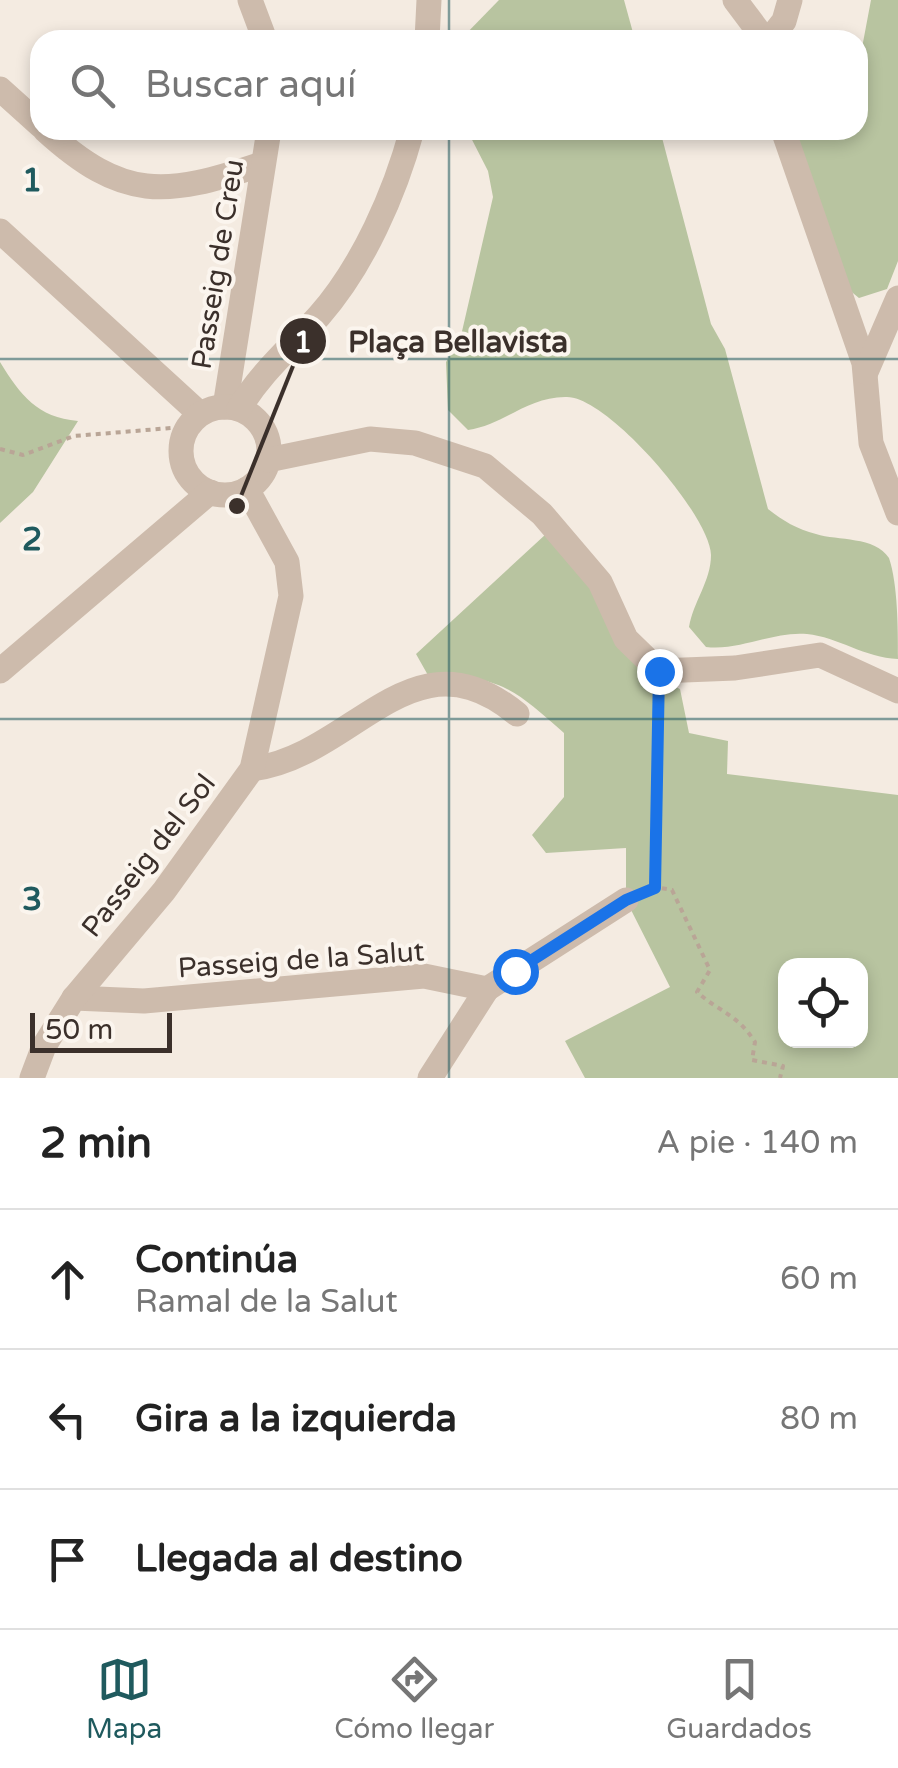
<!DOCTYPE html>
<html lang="es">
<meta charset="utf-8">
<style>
body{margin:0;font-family:"Varela Round",sans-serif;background:#f2f2f2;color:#222}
.controls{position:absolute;right:30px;bottom:30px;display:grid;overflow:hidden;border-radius:20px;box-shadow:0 5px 15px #0003}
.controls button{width:90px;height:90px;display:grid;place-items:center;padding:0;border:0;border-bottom:2px solid #e0e0e0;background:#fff;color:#222;font:50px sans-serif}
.scale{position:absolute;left:30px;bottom:25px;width:142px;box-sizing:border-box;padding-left:10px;border:5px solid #3b302b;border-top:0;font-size:28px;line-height:35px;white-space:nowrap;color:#3b302b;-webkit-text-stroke:8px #fbf5ee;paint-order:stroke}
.stop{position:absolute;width:30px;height:30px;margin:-22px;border:8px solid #1a73e8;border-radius:50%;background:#fff}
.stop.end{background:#1a73e8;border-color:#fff;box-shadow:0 2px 10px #0008}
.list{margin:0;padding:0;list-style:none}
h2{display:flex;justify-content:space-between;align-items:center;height:130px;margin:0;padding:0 40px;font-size:42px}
h2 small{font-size:32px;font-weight:400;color:#767676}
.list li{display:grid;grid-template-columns:65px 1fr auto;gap:30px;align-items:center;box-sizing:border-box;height:140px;padding:0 40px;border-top:2px solid #e0e0e0}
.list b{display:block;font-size:38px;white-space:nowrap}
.list p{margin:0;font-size:32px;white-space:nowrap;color:#767676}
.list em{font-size:32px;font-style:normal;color:#767676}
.icon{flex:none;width:55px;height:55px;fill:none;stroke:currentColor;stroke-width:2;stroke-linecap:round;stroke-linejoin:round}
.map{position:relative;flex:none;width:898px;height:1078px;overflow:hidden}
.search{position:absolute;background:#fff;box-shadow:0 5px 15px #0003;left:30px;right:30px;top:30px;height:110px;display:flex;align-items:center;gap:25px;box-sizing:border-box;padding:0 35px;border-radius:30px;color:#767676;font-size:38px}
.sheet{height:550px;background:#fff}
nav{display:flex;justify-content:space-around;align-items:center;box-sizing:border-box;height:140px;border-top:2px solid #e0e0e0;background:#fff;font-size:28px;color:#767676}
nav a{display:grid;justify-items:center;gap:5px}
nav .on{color:#1f5a5e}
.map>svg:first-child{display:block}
.green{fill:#b8c4a0;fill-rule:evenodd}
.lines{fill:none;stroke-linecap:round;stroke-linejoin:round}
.path{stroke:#b9a596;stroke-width:4;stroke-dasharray:5 5;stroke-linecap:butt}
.minor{stroke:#cdbbac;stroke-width:25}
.route{stroke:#1a73e8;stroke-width:12}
.grid{fill:none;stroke:#1f5a5e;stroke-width:2.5;stroke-opacity:0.55}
.labels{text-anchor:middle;stroke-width:8;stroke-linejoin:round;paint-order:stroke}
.street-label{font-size:28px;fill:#3b302b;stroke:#fbf5ee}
.grid-label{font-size:32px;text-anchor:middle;font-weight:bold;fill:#1f5a5e;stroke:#fbf5ee;stroke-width:8;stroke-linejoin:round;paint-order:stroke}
.leader{fill:none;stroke:#3b302b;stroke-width:4}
.callout-dot{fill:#3b302b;stroke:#fbf5ee;stroke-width:4}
.mark-label{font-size:30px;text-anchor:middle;font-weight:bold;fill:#fff}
.callout-label{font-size:30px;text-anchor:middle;font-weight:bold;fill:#3b302b;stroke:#fbf5ee;stroke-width:8;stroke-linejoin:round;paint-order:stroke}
</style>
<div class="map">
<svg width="898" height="1078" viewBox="0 0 898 1078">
<rect width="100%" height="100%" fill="#f4ebe1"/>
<g class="green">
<polygon points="499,0 624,0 635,40 460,40"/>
<polygon points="871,0 898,0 898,261 887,289 859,298 848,289 794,130 858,130 858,69"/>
<path d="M467,130H660L711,324L725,349L768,509C783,521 797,529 816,534C838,541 875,536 889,558C898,585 898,629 898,659C865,658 838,637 807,634C773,631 741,651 706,647L689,627C693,602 711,581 711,555C710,515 608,397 567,397C528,396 504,425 468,430L448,410L446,362L460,340L493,197L488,171Z"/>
<path d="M0,362C21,396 37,417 78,421L33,492L0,523Z"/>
<path d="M546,534L584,577L653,677L680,689L689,733L728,741L727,774L898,795V1078H585L565,1041L670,987L626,900V848L546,853L532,835L564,797V733C513,688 499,675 429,677L416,654ZM786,966H860V1040H786Z"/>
</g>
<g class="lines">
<g class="path">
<polyline points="0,449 23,455 74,436 183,427"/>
<polyline points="655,886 659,690"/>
<path d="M643,892L655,887L672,890L710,970L697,992C721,1013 737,1014 755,1042L752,1060L783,1066L780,1078"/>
</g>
<g class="minor">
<polyline points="250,0 265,40"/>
<polyline points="735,0 765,40"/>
<polyline points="427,40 429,0"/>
<polyline points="769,40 784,21 790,0"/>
<polyline points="0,89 40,125"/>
<path d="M45,130C123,201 165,197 262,164"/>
<polyline points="783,130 864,363 871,443 898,513"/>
<polyline points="0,231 200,414"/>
<polyline points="866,372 898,298"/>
<polyline points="225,407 269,130"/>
<circle cx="225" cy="451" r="44"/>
<path d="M239,409C261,372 291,347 319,316C363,266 395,193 412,130"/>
<polyline points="268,460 370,439 415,443 485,466 542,514 600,582 626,639 659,671 735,668 820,655 898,691"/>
<polyline points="0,671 210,492"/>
<path d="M252,769C355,756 412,627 517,714"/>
<polyline points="487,989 626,900"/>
<polyline points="74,998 144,1001 424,976 487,989 430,1078"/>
<polyline points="32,1078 44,1046 74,998 164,891 252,769 291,596 287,562 247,489"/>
</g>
</g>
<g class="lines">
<polyline class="route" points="515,971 626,900 655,888 659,671"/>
</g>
<path class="grid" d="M449,0V40M449,130V1078M0,359H898M0,719H898"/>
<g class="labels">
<g class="street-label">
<text transform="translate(217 264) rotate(-81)" y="10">Passeig de Creu</text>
<text transform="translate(148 855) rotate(-52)" y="10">Passeig del Sol</text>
<text transform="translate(301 959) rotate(-4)" y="10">Passeig de la Salut</text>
</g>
</g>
<g class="grid-label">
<text x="32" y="191">1</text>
<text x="32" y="550">2</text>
<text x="32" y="910">3</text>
</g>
<path class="leader" d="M237 506L303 341"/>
<g class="callout-dot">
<circle cx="237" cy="506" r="10"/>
<circle cx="303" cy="341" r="25"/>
</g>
<g class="mark-label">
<text x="303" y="352">1</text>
</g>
<g class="callout-label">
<text x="458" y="352">Plaça Bellavista</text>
</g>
</svg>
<div class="controls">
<button><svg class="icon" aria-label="locate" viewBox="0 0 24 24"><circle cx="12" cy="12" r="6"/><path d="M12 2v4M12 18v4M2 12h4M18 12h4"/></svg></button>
</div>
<div class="scale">50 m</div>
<div class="stop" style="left:515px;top:971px"></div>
<div class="stop end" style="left:659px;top:671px"></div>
<div class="search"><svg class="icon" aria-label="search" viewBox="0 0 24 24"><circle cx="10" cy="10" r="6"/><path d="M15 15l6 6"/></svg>Buscar aquí</div>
</div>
<section class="sheet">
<h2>2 min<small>A pie · 140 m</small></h2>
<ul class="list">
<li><svg class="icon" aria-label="ahead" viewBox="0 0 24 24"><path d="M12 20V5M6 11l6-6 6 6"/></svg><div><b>Continúa</b><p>Ramal de la Salut</p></div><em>60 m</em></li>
<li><svg class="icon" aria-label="left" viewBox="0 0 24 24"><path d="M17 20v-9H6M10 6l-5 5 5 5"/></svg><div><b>Gira a la izquierda</b></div><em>80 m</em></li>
<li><svg class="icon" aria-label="arrive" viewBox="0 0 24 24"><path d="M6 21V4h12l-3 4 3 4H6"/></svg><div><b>Llegada al destino</b></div></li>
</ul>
</section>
<nav>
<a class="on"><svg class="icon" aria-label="map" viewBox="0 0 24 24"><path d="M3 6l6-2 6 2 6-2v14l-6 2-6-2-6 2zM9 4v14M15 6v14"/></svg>Mapa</a>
<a><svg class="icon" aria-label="directions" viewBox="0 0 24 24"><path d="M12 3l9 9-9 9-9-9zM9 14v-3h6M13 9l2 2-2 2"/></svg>Cómo llegar</a>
<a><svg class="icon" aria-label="saved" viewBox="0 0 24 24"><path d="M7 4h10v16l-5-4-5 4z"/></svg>Guardados</a>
</nav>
